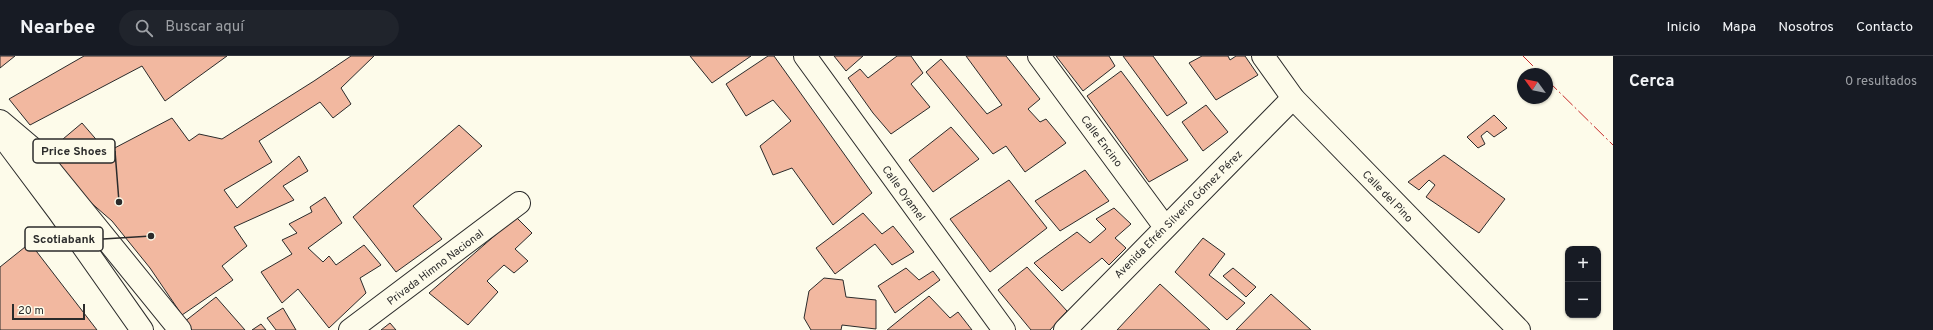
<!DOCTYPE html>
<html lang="es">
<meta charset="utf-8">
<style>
body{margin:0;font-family:Overpass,sans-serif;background:#20242c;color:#f1f3f6}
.controls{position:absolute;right:12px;bottom:12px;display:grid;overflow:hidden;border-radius:8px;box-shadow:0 1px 3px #0004}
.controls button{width:36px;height:36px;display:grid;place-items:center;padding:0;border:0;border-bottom:1px solid #363941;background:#171b24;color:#f1f3f6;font:20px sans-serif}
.compass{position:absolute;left:1517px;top:12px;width:36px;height:36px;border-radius:50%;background:#171b24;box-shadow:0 1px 3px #0004;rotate:303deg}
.scale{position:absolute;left:12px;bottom:10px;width:73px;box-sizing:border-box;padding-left:4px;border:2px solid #2b2b2b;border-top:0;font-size:11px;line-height:14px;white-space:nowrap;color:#2b2b2b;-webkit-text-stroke:3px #fdfbea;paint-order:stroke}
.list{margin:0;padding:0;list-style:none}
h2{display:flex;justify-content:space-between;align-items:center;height:52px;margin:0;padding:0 16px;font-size:17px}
h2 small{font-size:13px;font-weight:400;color:#9ea1a6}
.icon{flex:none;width:22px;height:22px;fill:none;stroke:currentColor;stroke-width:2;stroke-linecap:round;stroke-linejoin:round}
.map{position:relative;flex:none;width:1613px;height:274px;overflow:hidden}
header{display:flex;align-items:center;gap:24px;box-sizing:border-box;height:56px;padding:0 20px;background:#171b24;border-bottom:1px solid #363941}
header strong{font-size:19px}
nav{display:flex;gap:22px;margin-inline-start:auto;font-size:14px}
.search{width:280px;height:36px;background:#20242c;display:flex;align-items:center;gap:10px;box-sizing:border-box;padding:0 14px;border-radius:22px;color:#9ea1a6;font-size:15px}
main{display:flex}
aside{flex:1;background:#171b24}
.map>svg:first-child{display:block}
.building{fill:#f2b8a0;stroke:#2b2b2b}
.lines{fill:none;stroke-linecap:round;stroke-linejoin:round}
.minor-casing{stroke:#2b2b2b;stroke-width:24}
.minor{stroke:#fdfbea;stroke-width:22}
.power{stroke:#c62828;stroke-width:1;stroke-dasharray:14 3 2 3;stroke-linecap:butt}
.labels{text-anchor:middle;stroke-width:3;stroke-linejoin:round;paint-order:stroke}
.street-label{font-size:11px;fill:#2b2b2b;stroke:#fdfbea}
.leader{fill:none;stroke:#2b2b2b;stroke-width:1.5}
.callout-dot{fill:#2b2b2b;stroke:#fdfbea;stroke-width:1.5}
.callout{fill:#fdfbea;stroke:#2b2b2b;stroke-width:1.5}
.callout-label{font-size:12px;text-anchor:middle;font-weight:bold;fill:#2b2b2b}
</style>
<header>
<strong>Nearbee</strong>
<div class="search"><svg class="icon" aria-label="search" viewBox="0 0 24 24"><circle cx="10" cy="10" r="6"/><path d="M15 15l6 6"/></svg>Buscar aquí</div>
<nav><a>Inicio</a><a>Mapa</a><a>Nosotros</a><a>Contacto</a></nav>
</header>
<main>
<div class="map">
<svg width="1613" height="274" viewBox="0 0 1613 274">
<rect width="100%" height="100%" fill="#fdfbea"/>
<g class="building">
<polygon points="0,0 15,0 0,12"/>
<polygon points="84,0 227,0 165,45 142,10 30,69 9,43"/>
<polygon points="351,0 374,0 341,32 351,48 333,62 320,46 259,85 272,106 224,134 237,152 299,100 308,115 283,130 294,144 234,171 247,190 222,210 233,224 182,259 150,212 112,165 89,145 49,100 63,83 82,67 107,96 172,62 189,85 199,78 222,83 314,25"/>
<polygon points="690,0 751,0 712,27"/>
<polygon points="768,0 774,0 872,137 833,169 792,112 773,119 760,90 791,65 773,44 746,60 726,28"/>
<polygon points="834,0 863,0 846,15"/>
<polygon points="897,0 911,0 923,17 911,28 930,51 891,78 873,57 848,22 860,13 868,22"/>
<polygon points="966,0 1006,0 1040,43 1028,53 1040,66 1046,63 1066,87 1025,116 1006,90 993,98 926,16 941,3 987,58 1002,49"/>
<polygon points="1056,0 1109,0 1115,10 1083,35"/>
<polygon points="1123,0 1153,0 1187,47 1167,60"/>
<polygon points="1202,0 1228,0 1230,4 1236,0 1245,0 1258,19 1216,44 1189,7"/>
<polygon points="1121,15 1188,104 1149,126 1087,40"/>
<polygon points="1206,49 1228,76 1203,95 1182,66"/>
<polygon points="1494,59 1507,72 1494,81 1487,75 1481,80 1485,88 1478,92 1467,81"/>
<polygon points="459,69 482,90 413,150 442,183 396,216 353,161"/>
<polygon points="951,71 979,103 933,136 909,104"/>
<polygon points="1444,99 1505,143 1479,177 1426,141 1435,129 1429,124 1419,134 1408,126"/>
<polygon points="1085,114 1109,145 1060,175 1035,145"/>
<polygon points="1009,124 1047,172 990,216 950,163"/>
<polygon points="325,141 342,167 308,192 323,206 329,200 336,209 364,189 381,209 360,222 366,237 329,272 298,233 282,247 261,216 292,198 282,184 297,177 289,168 312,156 310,151"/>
<polygon points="1114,152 1131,168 1115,182 1126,192 1109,209 1102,202 1062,235 1034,207 1077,176 1090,187 1106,173 1096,163"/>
<polygon points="863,157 882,178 893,170 914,196 892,209 875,188 835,218 816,192"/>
<polygon points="516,161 532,177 515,193 528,205 514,217 504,209 487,225 498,236 468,269 429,237"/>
<polygon points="1203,182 1225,198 1209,219 1245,247 1227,264 1175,216"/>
<polygon points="30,187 97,274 0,274 0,211"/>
<polygon points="1027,211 1067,255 1050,274 1031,274 998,234"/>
<polygon points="906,212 919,224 933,215 940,224 895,257 878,230"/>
<polygon points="1233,212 1256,231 1246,241 1223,220"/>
<polygon points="824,222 843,224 846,241 876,244 876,273 842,269 841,274 811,274 804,262 809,235"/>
<polygon points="1160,228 1210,274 1117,274"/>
<polygon points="1271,238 1311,274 1236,274"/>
<polygon points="929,240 950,262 958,256 972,274 887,274"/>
<polygon points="216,241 245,274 190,274 184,266"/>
<polygon points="283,252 296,274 276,274 267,262"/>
<polygon points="390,267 396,274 381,274"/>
<polygon points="261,268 266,274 252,274"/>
</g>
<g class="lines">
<defs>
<g id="minor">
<polyline points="805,0 1004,274"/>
<polyline points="1039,0 1165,171"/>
<polyline points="1263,0 1293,42 1519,274"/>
<polyline points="0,65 33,93 180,274"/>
<polyline points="0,77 59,156 142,274"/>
<polyline points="350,274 519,147"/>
<polyline points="1065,274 1293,42"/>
</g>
</defs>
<use href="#minor" class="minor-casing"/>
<use href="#minor" class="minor"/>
<g class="power">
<polyline points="1523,0 1541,18"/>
<polyline points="1547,24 1613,89"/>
</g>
</g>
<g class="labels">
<g class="street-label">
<text transform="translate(1102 85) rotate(53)" y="4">Calle Encino</text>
<text transform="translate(904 137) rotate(54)" y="4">Calle Oyamel</text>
<text transform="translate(1388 140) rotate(46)" y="4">Calle del Pino</text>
<text transform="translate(1178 158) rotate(-45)" y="4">Avenida Efrén Silverio Gómez Pérez</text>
<text transform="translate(435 211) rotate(-37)" y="4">Privada Himno Nacional</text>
</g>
</g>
<path class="leader" d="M119 146L115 95M151 180L103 183"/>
<g class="callout-dot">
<circle cx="119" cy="146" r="4"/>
<circle cx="151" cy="180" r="4"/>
</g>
<g class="callout">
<rect x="33" y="83" width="82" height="24" rx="4"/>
<rect x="25" y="171" width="78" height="24" rx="4"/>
</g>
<g class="callout-label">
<text x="74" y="99">Price Shoes</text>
<text x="64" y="187">Scotiabank</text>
</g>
</svg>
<div class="controls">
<button>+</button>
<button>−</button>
</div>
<svg class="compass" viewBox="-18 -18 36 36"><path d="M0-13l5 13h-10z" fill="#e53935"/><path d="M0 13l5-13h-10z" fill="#9ea1a6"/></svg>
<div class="scale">20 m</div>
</div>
<aside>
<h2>Cerca<small>0 resultados</small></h2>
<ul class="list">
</ul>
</aside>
</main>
